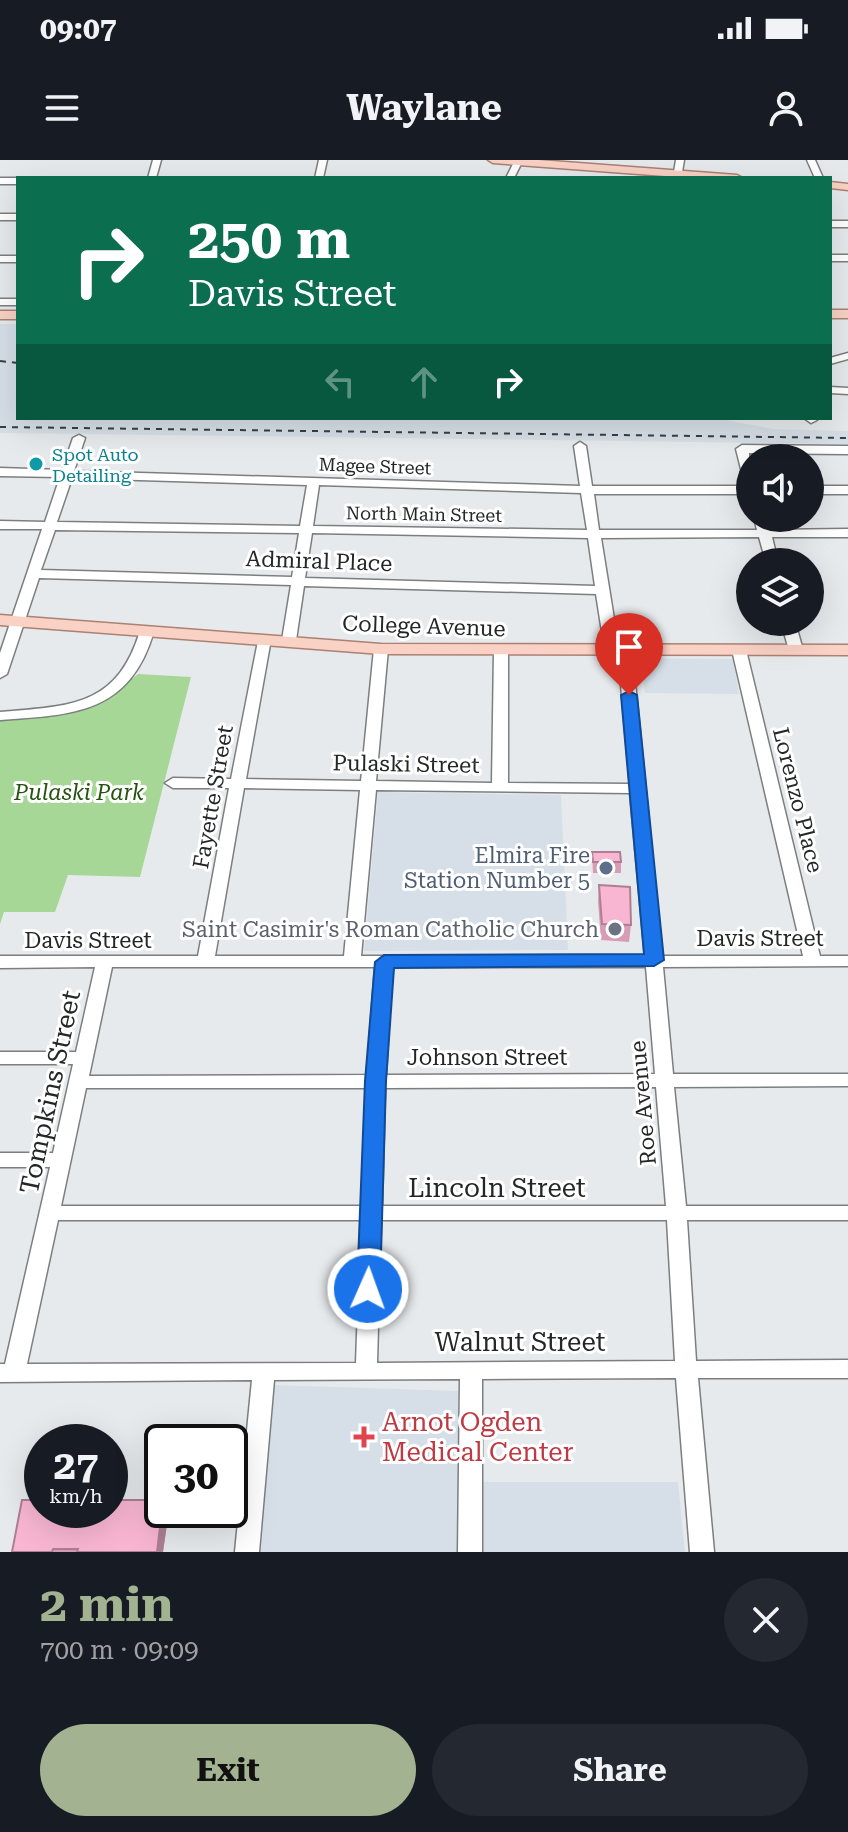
<!DOCTYPE html>
<meta charset="utf-8">
<style>
body{margin:0;font-family:"Roboto Serif",serif;background:#242831;color:#f1f3f6;height:100vh;display:flex;flex-direction:column;font-size:30px;white-space:nowrap}
*{box-sizing:border-box;margin:0}
p{font-size:26px;color:#9ea1a6}
.icon{flex:none;width:44px;height:44px;fill:none;stroke:currentColor;stroke-width:2;stroke-linecap:round;stroke-linejoin:round}
.map{position:relative;height:1392px;overflow:hidden}
.side{display:flex;flex-direction:column;background:#171b24;flex:1}
.side>*{flex:none}
.banner{position:absolute;left:16px;top:16px;width:816px;height:244px;border-radius:0px;box-shadow:0 8px 32px #0002;background:#0b6e4f;color:#fff;overflow:hidden}
.buttons{position:absolute;left:736px;top:284px;display:grid;gap:16px}
.buttons a{display:grid;place-items:center;width:88px;height:88px;border-radius:50%;background:#171b24;box-shadow:0 8px 32px #0002;font-size:40px}
.speed{position:absolute;left:24px;top:1264px;display:flex;gap:16px;font-size:40px;font-weight:700;text-align:center}
.speed>*{display:grid;place-content:center;width:104px;height:104px;border-radius:50%;background:#171b24;box-shadow:0 8px 32px #0002;line-height:1}
.speed small{font-size:20px;font-weight:400}
.speed .limit{border:4px solid #111;border-radius:12px;background:#fff;color:#111}
.pin{position:absolute;display:grid;place-items:center;width:68px;height:68px;color:#fff;margin:-82px -34px;border-radius:50% 50% 50% 0;rotate:-45deg;box-shadow:0 0 8px #0007}
.pin .icon{rotate:45deg}
.me{position:absolute;width:88px;margin:-44px;rotate:2deg;stroke-linejoin:round;filter:drop-shadow(0 0 6px #0008)}
.turn{display:flex;align-items:center;gap:28px;height:168px;padding:0 40px;font-size:36px}
.turn .icon{width:104px;height:104px;stroke-width:2.5}
.turn b{display:block;font-size:56px;line-height:68px}
.lanes{display:flex;align-items:center;height:76px;padding:0 40px;background:#0003;justify-content:center;gap:40px;direction:ltr}
.lanes .off{opacity:.35}
.round{display:grid;place-items:center;flex:none;width:84px;height:84px;border-radius:42px;background:#242831}
.summary{display:flex;align-items:center;justify-content:space-between;height:136px;padding:0 40px}
h1{font-size:48px;font-weight:700;line-height:60px;color:#a3b291}
.action{display:flex;gap:16px;margin-top:auto;padding:16px 40px}
.action a{flex:1;height:92px;border-radius:48px;background:#a3b291;color:#111;font-size:32px;font-weight:700;line-height:92px;text-align:center}
.action a+a{background:#242831;color:#f1f3f6}
.status{display:flex;justify-content:space-between;align-items:center;height:56px;padding:0 40px;background:#171b24;direction:ltr}
.status svg{height:22px;fill:currentColor}
header{display:flex;justify-content:space-between;align-items:center;height:104px;padding:0 40px;background:#171b24;font-size:36px;font-weight:700}
.map>svg:first-child{display:block}
.built{fill:#d6dfe7}
.green{fill:#a7d796}
.lines{fill:none;stroke-linecap:round;stroke-linejoin:round}
.minor-casing{stroke:#7c7f80;stroke-width:3}
.major-casing{stroke:#ac8174;stroke-width:3}
.minor{fill:#fff;fill-rule:evenodd}
.major{fill:#f9d1c5;fill-rule:evenodd}
.rail{stroke:#3c3d3e;stroke-width:2;stroke-dasharray:6 6;stroke-linecap:butt}
.wall{fill:#d69db5}
.shaded-wall{fill:#ae7f93}
.building{fill:#f9b6d2;stroke:#ae7f93;stroke-width:2}
.route{fill:#1a73e8;stroke:#114b97;stroke-width:2}
.culture-dot{fill:#0f9aa8;stroke:#fff;stroke-width:3}
.service-dot{fill:#5c6f8a;stroke:#fff;stroke-width:3}
.worship-dot{fill:#6b7280;stroke:#fff;stroke-width:3}
.health-dot{fill:#e0444e;stroke:#fff;stroke-width:3}
.labels{text-anchor:middle;dominant-baseline:central;stroke-width:6;stroke-linejoin:round;paint-order:stroke}
.far-culture-label{font-size:18px;fill:#0d838f;stroke:#fff;text-anchor:start}
.far-street-label{font-size:18px;fill:#252626;stroke:#fff}
.street-label{font-size:22px;fill:#252626;stroke:#fff}
.park-label{font-size:22px;font-style:italic;fill:#25520f;stroke:#fff}
.service-label{font-size:22px;fill:#4e5e75;stroke:#fff;text-anchor:end}
.worship-label{font-size:22px;fill:#5b616d;stroke:#fff;text-anchor:end}
.near-street-label{font-size:26px;fill:#252626;stroke:#fff}
.near-health-label{font-size:26px;fill:#be3a42;stroke:#fff;text-anchor:start}
</style>
<div class="status"><b>09:07</b><svg viewBox="0 0 49 12"><path d="M0 12V9h3v3zM5 12V6h3v6zM10 12V3h3v9zM15 12V0h3v12zM26 1h20v11H26zM47 4h2v5h-2z"/></svg></div>
<header><svg class="icon" aria-label="menu" viewBox="0 0 24 24"><path d="M4 6h16M4 12h16M4 18h16"/></svg>Waylane<svg class="icon" aria-label="person" viewBox="0 0 24 24"><circle cx="12" cy="8" r="4"/><path d="M4 21q1-7 8-7t8 7"/></svg></header>
<div class="map">
<svg width="848" height="1392" viewBox="0 0 848 1392">
<rect width="100%" height="100%" fill="#e7eaec"/>
<g class="built">
<path d="M 0,164 L 18,164 L 18,258 L 715,258 L 773,269 L 848,271 L 848,284 L 0,273 Z"/>
<path d="M 640,498 L 733,499 L 739,534 L 645,533 Z"/>
<path d="M 378,632 L 561,635 L 568,790 L 364,791 Z"/>
<path d="M 274,1225 L 458,1231 L 458,1322 L 678,1322 L 685,1392 L 261,1392 Z"/>
</g>
<path class="green" d="M 138,514 L 191,517 L 140,717 L 68,715 L 55,752 L 4,752 L 0,764 L 0,560 L 52,556 L 107,539 Z"/>
<g class="lines">
<defs>
<g id="minor">
<path d="M 153,0 L 161,0 L 156,18 L 148,18 Z"/>
<path d="M 319,0 L 327,0 L 323,18 L 315,18 Z"/>
<path d="M 515,0 L 522,2 L 514,18 L 506,18 Z"/>
<path d="M 676,0 L 684,0 L 681,18 L 673,18 Z"/>
<path d="M 807,0 L 815,0 L 823,18 L 815,18 Z"/>
<rect x="0" y="18" width="18" height="6"/>
<rect x="0" y="54" width="18" height="6"/>
<rect x="830" y="61" width="18" height="6"/>
<rect x="830" y="95" width="18" height="6"/>
<rect x="0" y="96" width="18" height="6"/>
<rect x="0" y="139" width="18" height="6"/>
<path d="M 848,193 L 848,199 L 830,204 L 830,198 Z"/>
<path d="M 830,227 L 848,228 L 848,234 L 830,233 Z"/>
<path d="M 804,258 L 816,258 L 817,260 L 811,263 Z"/>
<path d="M 79,275 L 85,278 L 74,311 L 580,326 L 574,286 L 580,282 L 586,286 L 592,326 L 750,326 L 750,334 L 594,334 L 599,370 L 757,370 L 754,358 L 766,358 L 769,370 L 848,369 L 848,377 L 772,377 L 778,402 L 766,402 L 759,377 L 601,378 L 619,490 L 625,487 L 632,491 L 662,796 L 803,796 L 732,490 L 739,486 L 746,490 L 820,796 L 848,796 L 848,806 L 663,807 L 673,914 L 848,914 L 848,926 L 674,927 L 686,1046 L 848,1046 L 848,1060 L 687,1060 L 696,1201 L 848,1200 L 848,1218 L 698,1218 L 714,1392 L 690,1392 L 676,1218 L 482,1219 L 482,1392 L 458,1392 L 460,1219 L 274,1220 L 259,1392 L 235,1392 L 252,1220 L 0,1222 L 0,1204 L 5,1204 L 50,1007 L 0,1007 L 0,993 L 53,993 L 73,904 L 0,904 L 0,892 L 76,892 L 95,807 L 0,808 L 0,796 L 198,796 L 229,628 L 173,628 L 165,623 L 173,618 L 231,619 L 259,476 L 269,476 L 271,479 L 246,619 L 361,621 L 374,489 L 381,485 L 388,489 L 376,621 L 492,623 L 494,491 L 501,487 L 508,491 L 508,623 L 630,624 L 618,492 L 612,495 L 605,491 L 596,434 L 304,426 L 296,480 L 289,484 L 282,480 L 291,425 L 39,418 L 7,514 L 0,518 L 0,493 L 42,369 L 0,369 L 0,361 L 45,362 L 60,317 L 0,316 L 0,308 L 62,310 L 73,278 ZM 72,318 L 307,325 L 300,366 L 57,362 ZM 319,325 L 581,333 L 587,370 L 313,366 ZM 55,370 L 299,373 L 292,417 L 41,410 ZM 312,373 L 588,378 L 595,426 L 305,418 ZM 244,628 L 360,630 L 344,796 L 215,796 ZM 376,630 L 630,633 L 645,796 L 361,796 ZM 112,807 L 375,807 L 367,915 L 89,916 ZM 392,807 L 646,807 L 655,914 L 386,915 ZM 656,927 L 666,1046 L 382,1046 L 385,928 ZM 86,928 L 367,928 L 362,1046 L 61,1046 ZM 58,1060 L 361,1060 L 356,1203 L 27,1204 ZM 381,1060 L 667,1060 L 675,1201 L 377,1203 Z"/>
<path d="M 742,285 L 848,286 L 848,294 L 749,293 L 750,325 L 744,321 L 736,289 Z"/>
<rect x="810" y="326" width="38" height="8"/>
<path d="M 781,462 L 795,462 L 803,490 L 801,493 L 791,493 L 789,490 Z"/>
<path d="M 147,467 L 154,471 C 130,553 75,555 0,560 L 0,552 C 70,546 117,547 140,471 Z"/>
</g>
<g id="major">
<path d="M 488,0 L 538,0 L 737,15 L 743,18 L 692,18 L 493,3 Z"/>
<path d="M 830,22 L 848,24 L 848,30 L 830,28 Z"/>
<rect x="830" y="150" width="18" height="8"/>
<rect x="0" y="151" width="18" height="8"/>
<path d="M 0,455 L 381,484 L 848,485 L 848,495 L 381,494 L 0,465 Z"/>
</g>
</defs>
<use href="#minor" class="minor-casing"/>
<use href="#major" class="major-casing"/>
<use href="#minor" class="minor"/>
<use href="#major" class="major"/>
<g class="rail">
<path d="M 0,201 L 18,203"/>
<path d="M 0,267 L 848,278"/>
</g>
</g>
<g class="wall">
<path d="M 592,692 L 621,702 L 621,713 L 593,713 Z"/>
<path d="M 599,725 L 631,765 L 629,782 L 601,780 L 598,742 Z"/>
<path d="M 167,1364 L 163,1392 L 12,1392 Z"/>
</g>
<path class="shaded-wall" d="M 162,1350 L 165,1350 L 167,1364 L 163,1392 L 157,1392 Z"/>
<g class="building">
<path d="M 592,692 L 620,692 L 621,702 L 593,702 Z"/>
<path d="M 599,725 L 630,727 L 631,765 L 602,764 Z"/>
<path d="M 22,1340 L 42,1340 L 42,1350 L 110,1350 L 110,1340 L 162,1340 L 162,1350 L 157,1392 L 77,1392 L 78,1389 L 53,1389 L 52,1392 L 12,1392 Z"/>
</g>
<path class="route" d="M 629,531 L 637,535 L 664,800 L 654,806 L 394,808 L 386,921 L 380,1129 L 376,1136 L 368,1138 L 360,1136 L 357,1129 L 365,921 L 375,802 L 384,795 L 644,794 L 621,535 Z"/>
<circle class="culture-dot" cx="36" cy="304" r="8"/>
<circle class="service-dot" cx="606" cy="708" r="8"/>
<circle class="worship-dot" cx="615" cy="769" r="8"/>
<path class="health-dot" d="M360 1265h8v8h8v8h-8v8h-8v-8h-8v-8h8z"/>
<g class="labels">
<g class="far-culture-label">
<text x="52" y="294">Spot Auto<tspan x="52" dy="21">Detailing</tspan></text>
</g>
<g class="far-street-label">
<text transform="translate(375 306) rotate(2)">Magee Street</text>
<text transform="translate(424 354) rotate(1)">North Main Street</text>
</g>
<g class="street-label">
<text transform="translate(319 401) rotate(2)">Admiral Place</text>
<text transform="translate(424 466) rotate(2)">College Avenue</text>
<text transform="translate(406 604) rotate(1)">Pulaski Street</text>
<text transform="translate(213 637) rotate(-80)">Fayette Street</text>
<text transform="translate(798 640) rotate(76)">Lorenzo Place</text>
<text x="760" y="778">Davis Street</text>
<text x="88" y="780">Davis Street</text>
<text x="487" y="897">Johnson Street</text>
<text transform="translate(643 943) rotate(-95)">Roe Avenue</text>
</g>
<g class="park-label">
<text x="79" y="632">Pulaski Park</text>
</g>
<g class="service-label">
<text x="590" y="695">Elmira Fire<tspan x="590" dy="25">Station Number 5</tspan></text>
</g>
<g class="worship-label">
<text x="599" y="769">Saint Casimir's Roman Catholic Church</text>
</g>
<g class="near-street-label">
<text transform="translate(50 932) rotate(-78)">Tompkins Street</text>
<text x="497" y="1028">Lincoln Street</text>
<text x="520" y="1182">Walnut Street</text>
</g>
<g class="near-health-label">
<text x="382" y="1262">Arnot Ogden<tspan x="382" dy="30">Medical Center</tspan></text>
</g>
</g>
</svg>
<div class="buttons">
<a><svg class="icon" aria-label="sound" viewBox="0 0 24 24"><path d="M4 9h4l5-4v14l-5-4H4zM17 9q2 3 0 6"/></svg></a>
<a><svg class="icon" aria-label="layers" viewBox="0 0 24 24"><path d="M12 4l9 5-9 5-9-5zM3 14l9 5 9-5"/></svg></a>
</div>
<div class="speed"><div>27<small>km/h</small></div><div class="limit">30</div></div>
<div class="pin" style="left:629px;top:535px;background:#d93025"><svg class="icon" aria-label="arrive" viewBox="0 0 24 24"><path d="M6 21V4h12l-3 4 3 4H6"/></svg></div>
<svg class="me" style="left:368px;top:1129px" viewBox="-20 -20 40 40"><circle r="17" fill="#1a73e8" stroke="#fff" stroke-width="3"/><path d="M0-11L8 9 0 5-8 9z" fill="#fff"/></svg>
<div class="banner">
<div class="turn"><svg class="icon" aria-label="right" viewBox="0 0 24 24"><path d="M7 20v-9h11M14 6l5 5-5 5"/></svg><div><b>250 m</b>Davis Street</div></div>
<div class="lanes"><svg class="icon off" aria-label="left" viewBox="0 0 24 24"><path d="M17 20v-9H6M10 6l-5 5 5 5"/></svg><svg class="icon off" aria-label="ahead" viewBox="0 0 24 24"><path d="M12 20V5M6 11l6-6 6 6"/></svg><svg class="icon" aria-label="right" viewBox="0 0 24 24"><path d="M7 20v-9h11M14 6l5 5-5 5"/></svg></div>
</div>
</div>
<section class="side">
<div class="summary"><div><h1>2 min</h1><p>700 m · 09:09</p></div><a class="round"><svg class="icon" aria-label="close" viewBox="0 0 24 24"><path d="M6 6l12 12M18 6L6 18"/></svg></a></div>
<div class="action"><a>Exit</a><a>Share</a></div>
</section>
